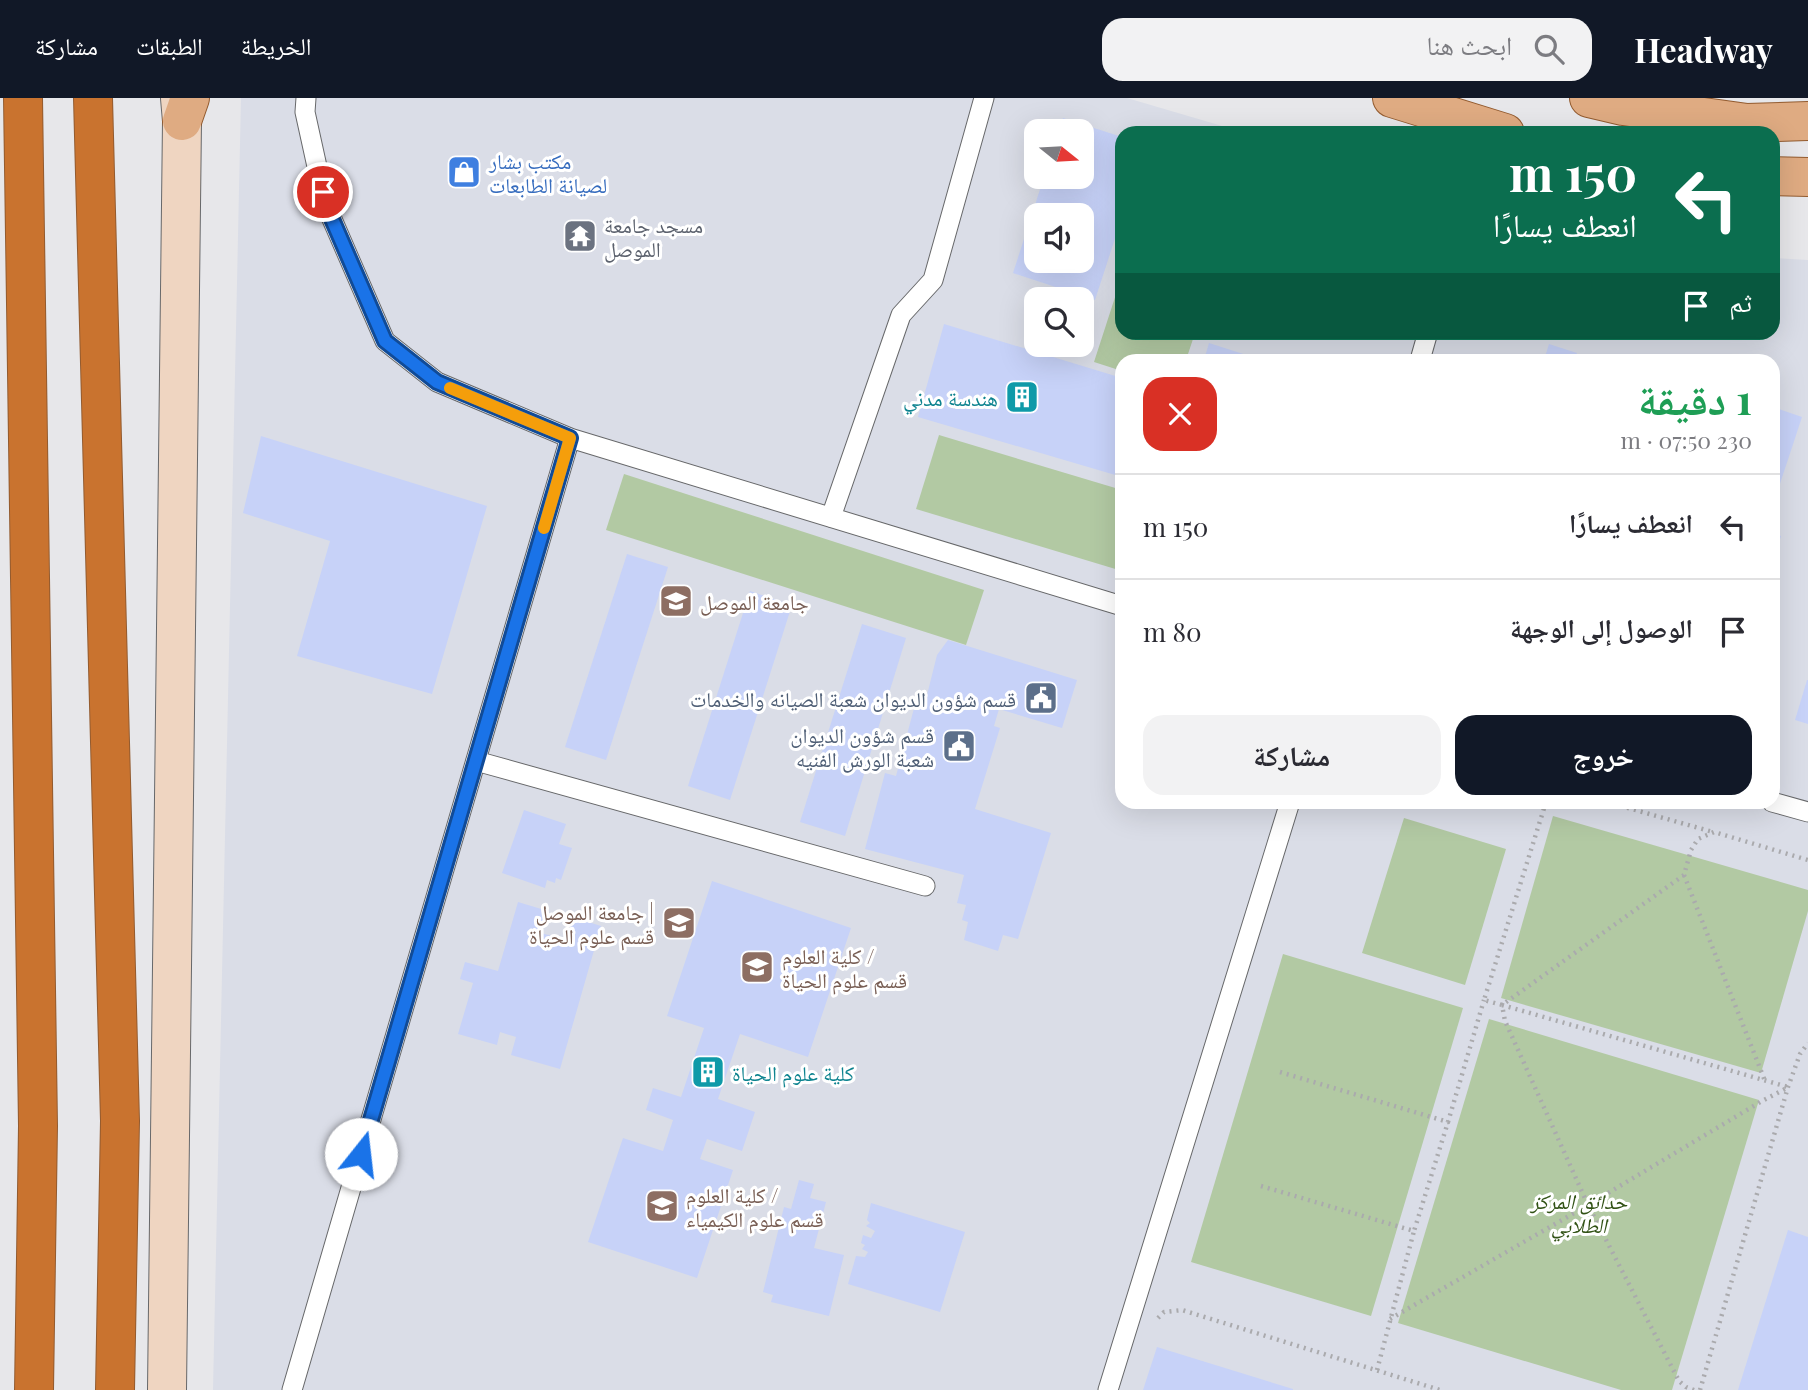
<!DOCTYPE html>
<html lang="ar">
<meta charset="utf-8">
<style>
body{margin:0;font-family:"Playfair Display","Noto Naskh Arabic",serif;background:#f2f2f3;color:#2b2b33;direction:rtl;height:100vh;display:flex;flex-direction:column;font-size:26px;white-space:nowrap}
*{box-sizing:border-box;margin:0}
p{font-size:23px;color:#7c7c81}
.icon{flex:none;width:38px;height:38px;fill:none;stroke:currentColor;stroke-width:2;stroke-linecap:round;stroke-linejoin:round}
.map{position:relative;flex:1;overflow:hidden;direction:ltr}
.details{position:absolute;left:1115px;top:256px;width:665px;height:455px;display:flex;flex-direction:column;background:#fff;border-radius:21px;box-shadow:0 7px 28px #0002;direction:rtl}
.details>*{flex:none}
.top-card{position:absolute;left:1115px;top:28px;width:665px;height:214px;border-radius:21px;box-shadow:0 7px 28px #0002;direction:rtl;background:#0b6e4f;color:#fff;overflow:hidden}
.needle{width:46px;rotate:108deg}
.tools{position:absolute;left:1024px;top:21px;display:grid;gap:14px}
.tools a{display:grid;place-items:center;width:70px;height:70px;border-radius:14px;background:#fff;box-shadow:0 7px 28px #0002;font-size:35px}
.pin{position:absolute;display:grid;place-items:center;width:60px;height:60px;color:#fff;margin:-30px;border:4px solid #fff;border-radius:50%;box-shadow:0 2px 7px #0007}
.me{position:absolute;width:77px;margin:-38px;rotate:16deg;stroke-linejoin:round;filter:drop-shadow(0 0 5px #0008)}
.turn{display:flex;align-items:center;gap:24px;height:147px;padding:0 28px;font-size:32px}
.turn .icon{width:91px;height:91px;stroke-width:2.5}
.turn b{display:block;font-size:49px;line-height:60px}
.then{display:flex;align-items:center;height:66px;padding:0 28px;background:#0003;gap:14px;font-size:26px}
.round{display:grid;place-items:center;flex:none;width:74px;height:74px;border-radius:21px;background:#f2f2f3}
.summary{display:flex;align-items:center;justify-content:space-between;height:119px;padding:0 28px}
h1{font-size:42px;font-weight:700;line-height:52px;color:#1e9e55}
.button{display:flex;gap:14px;margin-top:auto;padding:14px 28px}
.button a{flex:1;height:80px;border-radius:21px;background:#111827;color:#fff;font-size:28px;font-weight:700;line-height:80px;text-align:center}
.button a+a{background:#f2f2f3;color:#2b2b33}
ul{padding:0;list-style:none}
li{display:flex;align-items:center;gap:21px;height:105px;padding:0 28px;border-top:2px solid #e1e1e2}
li div{flex:1}
li b{display:block;font-size:26px}
li em{font-style:normal}
header{display:flex;align-items:center;gap:42px;box-sizing:border-box;height:98px;padding:0 35px;background:#111827;color:#fff}
header strong{font-size:33px}
nav{display:flex;gap:38px;margin-inline-start:auto;font-size:24px}
.search{width:490px;height:63px;background:#f2f2f3;display:flex;align-items:center;gap:18px;box-sizing:border-box;padding:0 24px;border-radius:21px;color:#7c7c81;font-size:26px}
.map>svg:first-child{display:block}
.built{fill:#dadde7;fill-rule:evenodd}
.green{fill:#b2c9a3}
.building{fill:#c7d2f8;fill-rule:evenodd}
.lines{fill:none;stroke-linecap:round;stroke-linejoin:round}
.lane-casing{stroke:#67686a;stroke-width:21}
.secondary-casing{stroke:#67686a;stroke-width:40}
.primary-casing{stroke:#935b2f;stroke-width:40}
.highway-casing{stroke:#935b2f;stroke-width:40}
.path{stroke:#aaaaad;stroke-width:4.5;stroke-dasharray:2 5;stroke-linecap:butt}
.lane{stroke:#fff;stroke-width:19}
.secondary{stroke:#efd5c1;stroke-width:38}
.primary{stroke:#dfab82;stroke-width:38}
.highway{stroke:#c9732f;stroke-width:38}
.route-casing{stroke:#114b97;stroke-width:18}
.route{stroke:#1a73e8;stroke-width:12}
.slow{stroke:#f59e0b;stroke-width:12}
.labels{text-anchor:middle;dominant-baseline:central;stroke-width:6;stroke-linejoin:round;paint-order:stroke}
.shop-label{font-size:21px;fill:#366cbe;stroke:#fff;text-anchor:start}
.worship-label{font-size:21px;fill:#5b616d;stroke:#fff;text-anchor:start}
.culture-label{font-size:21px;fill:#0d838f;stroke:#fff;text-anchor:end}
.education-label{font-size:21px;fill:#785e54;stroke:#fff;text-anchor:start}
.service-label{font-size:21px;fill:#4e5e75;stroke:#fff;text-anchor:end}
.park-label{font-size:21px;font-style:italic;fill:#315215;stroke:#fff}
</style>
<header>
<strong>Headway</strong>
<div class="search"><svg class="icon" aria-label="search" viewBox="0 0 24 24"><circle cx="10" cy="10" r="6"/><path d="M15 15l6 6"/></svg>ابحث هنا</div>
<nav><a>الخريطة</a><a>الطبقات</a><a>مشاركة</a></nav>
</header>
<div class="map">
<svg width="1808" height="1292" viewBox="0 0 1808 1292">
<rect width="100%" height="100%" fill="#e7e7ea"/>
<path class="built" d="M 241,0 L 1127,0 L 1246,35 L 1122,35 L 1122,234 L 1773,234 L 1773,160 L 1808,162 L 1808,1292 L 213,1292 ZM 1036,33 L 1082,33 L 1082,79 L 1036,79 ZM 1036,117 L 1082,117 L 1082,163 L 1036,163 ZM 1036,201 L 1082,201 L 1082,247 L 1036,247 ZM 1122,262 L 1773,262 L 1773,704 L 1122,704 Z"/>
<g class="green">
<path d="M 1118,190 L 1122,191 L 1122,234 L 1195,235 L 1186,262 L 1122,262 L 1122,273 L 1094,264 Z"/>
<path d="M 939,337 L 1122,392 L 1122,473 L 916,411 Z"/>
<path d="M 624,376 L 984,492 L 966,547 L 606,432 Z"/>
<path d="M 1553,718 L 1808,792 L 1808,813 L 1761,975 L 1501,900 Z"/>
<path d="M 1404,720 L 1506,751 L 1465,887 L 1362,855 Z"/>
<path d="M 1283,856 L 1463,910 L 1371,1218 L 1191,1164 Z"/>
<path d="M 1489,921 L 1759,1002 L 1672,1292 L 1621,1292 L 1398,1225 Z"/>
</g>
<g class="building">
<path d="M 1063,20 L 1122,39 L 1122,119 L 1095,202 L 1013,175 L 1044,79 L 1082,79 L 1082,33 L 1059,33 ZM 1036,117 L 1082,117 L 1082,163 L 1036,163 Z"/>
<path d="M 944,226 L 1122,280 L 1122,379 L 918,319 Z"/>
<path d="M 1209,245 L 1262,262 L 1204,262 Z"/>
<path d="M 1549,246 L 1577,255 L 1575,262 L 1544,262 Z"/>
<path d="M 1773,309 L 1802,319 L 1773,407 Z"/>
<path d="M 261,338 L 487,408 L 432,596 L 297,558 L 330,443 L 243,415 Z"/>
<path d="M 1773,436 L 1781,438 L 1773,461 Z"/>
<path d="M 627,456 L 668,469 L 606,662 L 565,649 Z"/>
<path d="M 750,493 L 792,507 L 730,702 L 688,688 Z"/>
<path d="M 862,526 L 906,540 L 845,738 L 800,724 Z"/>
<path d="M 948,542 L 1077,582 L 1062,630 L 999,611 L 994,628 L 1000,630 L 975,711 L 1051,735 L 1018,841 L 1003,837 L 998,853 L 964,842 L 968,824 L 962,822 L 966,807 L 957,805 L 964,777 L 865,751 L 885,675 L 896,678 L 917,599 L 926,601 L 937,557 Z"/>
<path d="M 1807,582 L 1808,582 L 1808,626 L 1795,622 Z"/>
<path d="M 524,712 L 566,726 L 559,746 L 572,750 L 561,782 L 556,780 L 555,785 L 547,782 L 545,790 L 502,775 Z"/>
<path d="M 712,783 L 851,830 L 808,959 L 740,936 L 718,1001 L 755,1014 L 742,1053 L 707,1041 L 700,1061 L 733,1072 L 697,1180 L 588,1144 L 623,1040 L 663,1053 L 673,1022 L 646,1012 L 653,990 L 681,999 L 704,930 L 667,918 Z"/>
<path d="M 518,804 L 548,813 L 541,835 L 567,842 L 573,819 L 601,828 L 560,971 L 511,957 L 516,939 L 500,934 L 497,947 L 458,936 L 473,885 L 460,881 L 465,864 L 498,873 Z"/>
<path d="M 799,1082 L 814,1086 L 810,1100 L 826,1104 L 814,1150 L 844,1157 L 829,1218 L 771,1204 L 773,1197 L 763,1194 L 784,1109 L 791,1111 Z"/>
<path d="M 871,1105 L 965,1134 L 940,1214 L 848,1186 L 856,1158 L 865,1159 L 868,1154 L 862,1151 L 865,1147 L 861,1145 L 863,1137 L 871,1140 L 875,1133 L 866,1128 L 870,1125 L 867,1122 Z"/>
<path d="M 1788,1132 L 1808,1139 L 1808,1292 L 1738,1292 Z"/>
<path d="M 1157,1249 L 1293,1291 L 1293,1292 L 1143,1292 Z"/>
</g>
<g class="lines">
<defs>
<g id="lane">
<path d="M 306,0 L 305,14 L 325,105 L 385,243 L 437,284 L 570,340 L 1122,508"/>
<path d="M 1420,262 L 1428,234"/>
<path d="M 831,419 L 901,217 L 933,182 L 984,0"/>
<path d="M 476,663 L 925,788"/>
<path d="M 1772,704 L 1808,714"/>
<path d="M 292,1292 L 570,340"/>
<path d="M 1108,1292 L 1290,704"/>
</g>
<path id="secondary" d="M 167,1292 L 182,23 L 180,0"/>
<g id="primary">
<path d="M 1392,0 L 1505,35"/>
<path d="M 1589,0 L 1623,8 L 1747,25 L 1808,23"/>
<path d="M 182,23 L 190,0"/>
<path d="M 1773,78 L 1808,79"/>
</g>
<g id="highway">
<path d="M 23,0 L 38,1028 L 34,1292"/>
<path d="M 93,0 L 120,1023 L 115,1292"/>
</g>
</defs>
<use href="#lane" class="lane-casing"/>
<use href="#secondary" class="secondary-casing"/>
<use href="#primary" class="primary-casing"/>
<use href="#highway" class="highway-casing"/>
<g class="path">
<path d="M 1546,704 L 1484,902 L 1502,907 L 1684,777 L 1691,752 L 1698,741 L 1714,734 L 1808,762"/>
<path d="M 1607,704 L 1713,734"/>
<path d="M 1684,777 L 1765,983"/>
<path d="M 1280,974 L 1448,1024 L 1484,902"/>
<path d="M 1261,1088 L 1414,1133 L 1448,1024"/>
<path d="M 1158,1220 L 1164,1214 L 1182,1212 L 1440,1292"/>
<path d="M 1390,1221 L 1588,1107 L 1762,1003 L 1787,990"/>
<path d="M 1377,1272 L 1414,1133"/>
<path d="M 1694,1292 L 1686,1289 L 1679,1283 L 1588,1107 L 1505,923 L 1502,907 L 1788,989"/>
<path d="M 1700,1292 L 1788,989 L 1800,956 L 1808,945"/>
</g>
<use href="#lane" class="lane"/>
<use href="#secondary" class="secondary"/>
<use href="#primary" class="primary"/>
<use href="#highway" class="highway"/>
</g>
<g class="lines">
<defs>
<path id="route" d="M 323,94 L 325,105 L 385,243 L 437,284 L 570,340 L 361,1056"/>
</defs>
<use href="#route" class="route-casing"/>
<use href="#route" class="route"/>
<path class="slow" d="M 450,290 L 570,340 L 544,430"/>
</g>
<defs>
<symbol id="shop-square" viewBox="-11 -11 22 22"><rect x="-9" y="-9" width="18" height="18" rx="4" fill="#3f7fe0" stroke="#fff"/><path d="M-5-2.5h2.3a2.7 3.5 0 0 1 5.4 0H5L5.5 6h-11ZM-1.5-2.5h3a1.5 2.3 0 0 0-3 0Z" fill="#fff"/></symbol>
<symbol id="temple-square" viewBox="-11 -11 22 22"><rect x="-9" y="-9" width="18" height="18" rx="4" fill="#6b7280" stroke="#fff"/><path d="M0-6L5-2H3V0L6.5 2.5H4V6H1.5V3h-3V6H-4V2.5H-6.5L-3 0V-2H-5Z" fill="#fff"/></symbol>
<symbol id="building-square" viewBox="-11 -11 22 22"><rect x="-9" y="-9" width="18" height="18" rx="4" fill="#0f9aa8" stroke="#fff"/><path d="M-4-6H4V6H1V3H-1V6H-4ZM-2.5-4.3h1.7v1.8h-1.7ZM.8-4.3h1.7v1.8H.8ZM-2.5-1h1.7V.8h-1.7ZM.8-1h1.7V.8H.8Z" fill="#fff"/></symbol>
<symbol id="university-square" viewBox="-11 -11 22 22"><rect x="-9" y="-9" width="18" height="18" rx="4" fill="#8d6e63" stroke="#fff"/><path d="M0-5L7-2L0 1L-7-2ZM-4 1L0 2.5L4 1V4Q0 6-4 4Z" fill="#fff"/></symbol>
<symbol id="civic-square" viewBox="-11 -11 22 22"><rect x="-9" y="-9" width="18" height="18" rx="4" fill="#5c6f8a" stroke="#fff"/><path d="M-.6-6.5H3V-4.5H.6V-3L4-1V1h2V6H-6V1h2V-1L-.6-3ZM-1.2 2.5V6h2.4V2.5Z" fill="#fff"/></symbol>
</defs>
<g fill-rule="evenodd">
<use href="#shop-square" x="445" y="55" width="38" height="38"/>
<use href="#temple-square" x="561" y="119" width="38" height="38"/>
<use href="#building-square" x="1003" y="280" width="38" height="38"/>
<use href="#university-square" x="657" y="484" width="38" height="38"/>
<use href="#civic-square" x="1022" y="581" width="38" height="38"/>
<use href="#civic-square" x="940" y="629" width="38" height="38"/>
<use href="#university-square" x="660" y="806" width="38" height="38"/>
<use href="#university-square" x="738" y="850" width="38" height="38"/>
<use href="#building-square" x="689" y="955" width="38" height="38"/>
<use href="#university-square" x="643" y="1089" width="38" height="38"/>
</g>
<g class="labels">
<g class="shop-label">
<text x="489" y="62">مكتب بشار<tspan x="489" dy="24">لصيانة الطابعات</tspan></text>
</g>
<g class="worship-label">
<text x="604" y="126">مسجد جامعة<tspan x="604" dy="24">الموصل</tspan></text>
</g>
<g class="culture-label">
<text x="998" y="299">هندسة مدني</text>
<text x="732" y="974" text-anchor="start">كلية علوم الحياة</text>
</g>
<g class="education-label">
<text x="700" y="503">جامعة الموصل</text>
<text x="654" y="813" text-anchor="end">جامعة الموصل |<tspan x="654" dy="24">قسم علوم الحياة</tspan></text>
<text x="782" y="857">كلية العلوم /<tspan x="782" dy="24">قسم علوم الحياة</tspan></text>
<text x="686" y="1096">كلية العلوم /<tspan x="686" dy="24">قسم علوم الكيمياء</tspan></text>
</g>
<g class="service-label">
<text x="1016" y="600">قسم شؤون الديوان شعبة الصيانه والخدمات</text>
<text x="934" y="636">قسم شؤون الديوان<tspan x="934" dy="24">شعبة الورش الفنيه</tspan></text>
</g>
<g class="park-label">
<text x="1579" y="1102">حدائق المركز<tspan x="1579" dy="24">الطلابي</tspan></text>
</g>
</g>
</svg>
<div class="tools">
<a><svg class="needle" viewBox="-14 -14 28 28"><path d="M0-13l5 13h-10z" fill="#e53935"/><path d="M0 13l5-13h-10z" fill="#7c7c81"/></svg></a>
<a><svg class="icon" aria-label="sound" viewBox="0 0 24 24"><path d="M4 9h4l5-4v14l-5-4H4zM17 9q2 3 0 6"/></svg></a>
<a><svg class="icon" aria-label="search" viewBox="0 0 24 24"><circle cx="10" cy="10" r="6"/><path d="M15 15l6 6"/></svg></a>
</div>
<div class="pin" style="left:323px;top:94px;background:#d93025"><svg class="icon" aria-label="arrive" viewBox="0 0 24 24"><path d="M6 21V4h12l-3 4 3 4H6"/></svg></div>
<svg class="me" style="left:361px;top:1056px" viewBox="-20 -20 40 40"><circle r="19" fill="#fff"/><path d="M0-13L10 11 0 6-10 11z" fill="#1a73e8"/></svg>
<div class="top-card">
<div class="turn"><svg class="icon" aria-label="left" viewBox="0 0 24 24"><path d="M17 20v-9H6M10 6l-5 5 5 5"/></svg><div><b>150 m</b>انعطف يسارًا</div></div>
<div class="then">ثم<svg class="icon" aria-label="arrive" viewBox="0 0 24 24"><path d="M6 21V4h12l-3 4 3 4H6"/></svg></div>
</div>
<section class="details">
<div class="summary"><div><h1>1 دقيقة</h1><p>230 m · 07:50</p></div><a class="round" style="background:#d93025;color:#fff"><svg class="icon" aria-label="close" viewBox="0 0 24 24"><path d="M6 6l12 12M18 6L6 18"/></svg></a></div>
<ul>
<li><svg class="icon" aria-label="left" viewBox="0 0 24 24"><path d="M17 20v-9H6M10 6l-5 5 5 5"/></svg><div><b>انعطف يسارًا</b></div><em>150 m</em></li>
<li><svg class="icon" aria-label="arrive" viewBox="0 0 24 24"><path d="M6 21V4h12l-3 4 3 4H6"/></svg><div><b>الوصول إلى الوجهة</b></div><em>80 m</em></li>
</ul>
<div class="button"><a>خروج</a><a>مشاركة</a></div>
</section>
</div>
